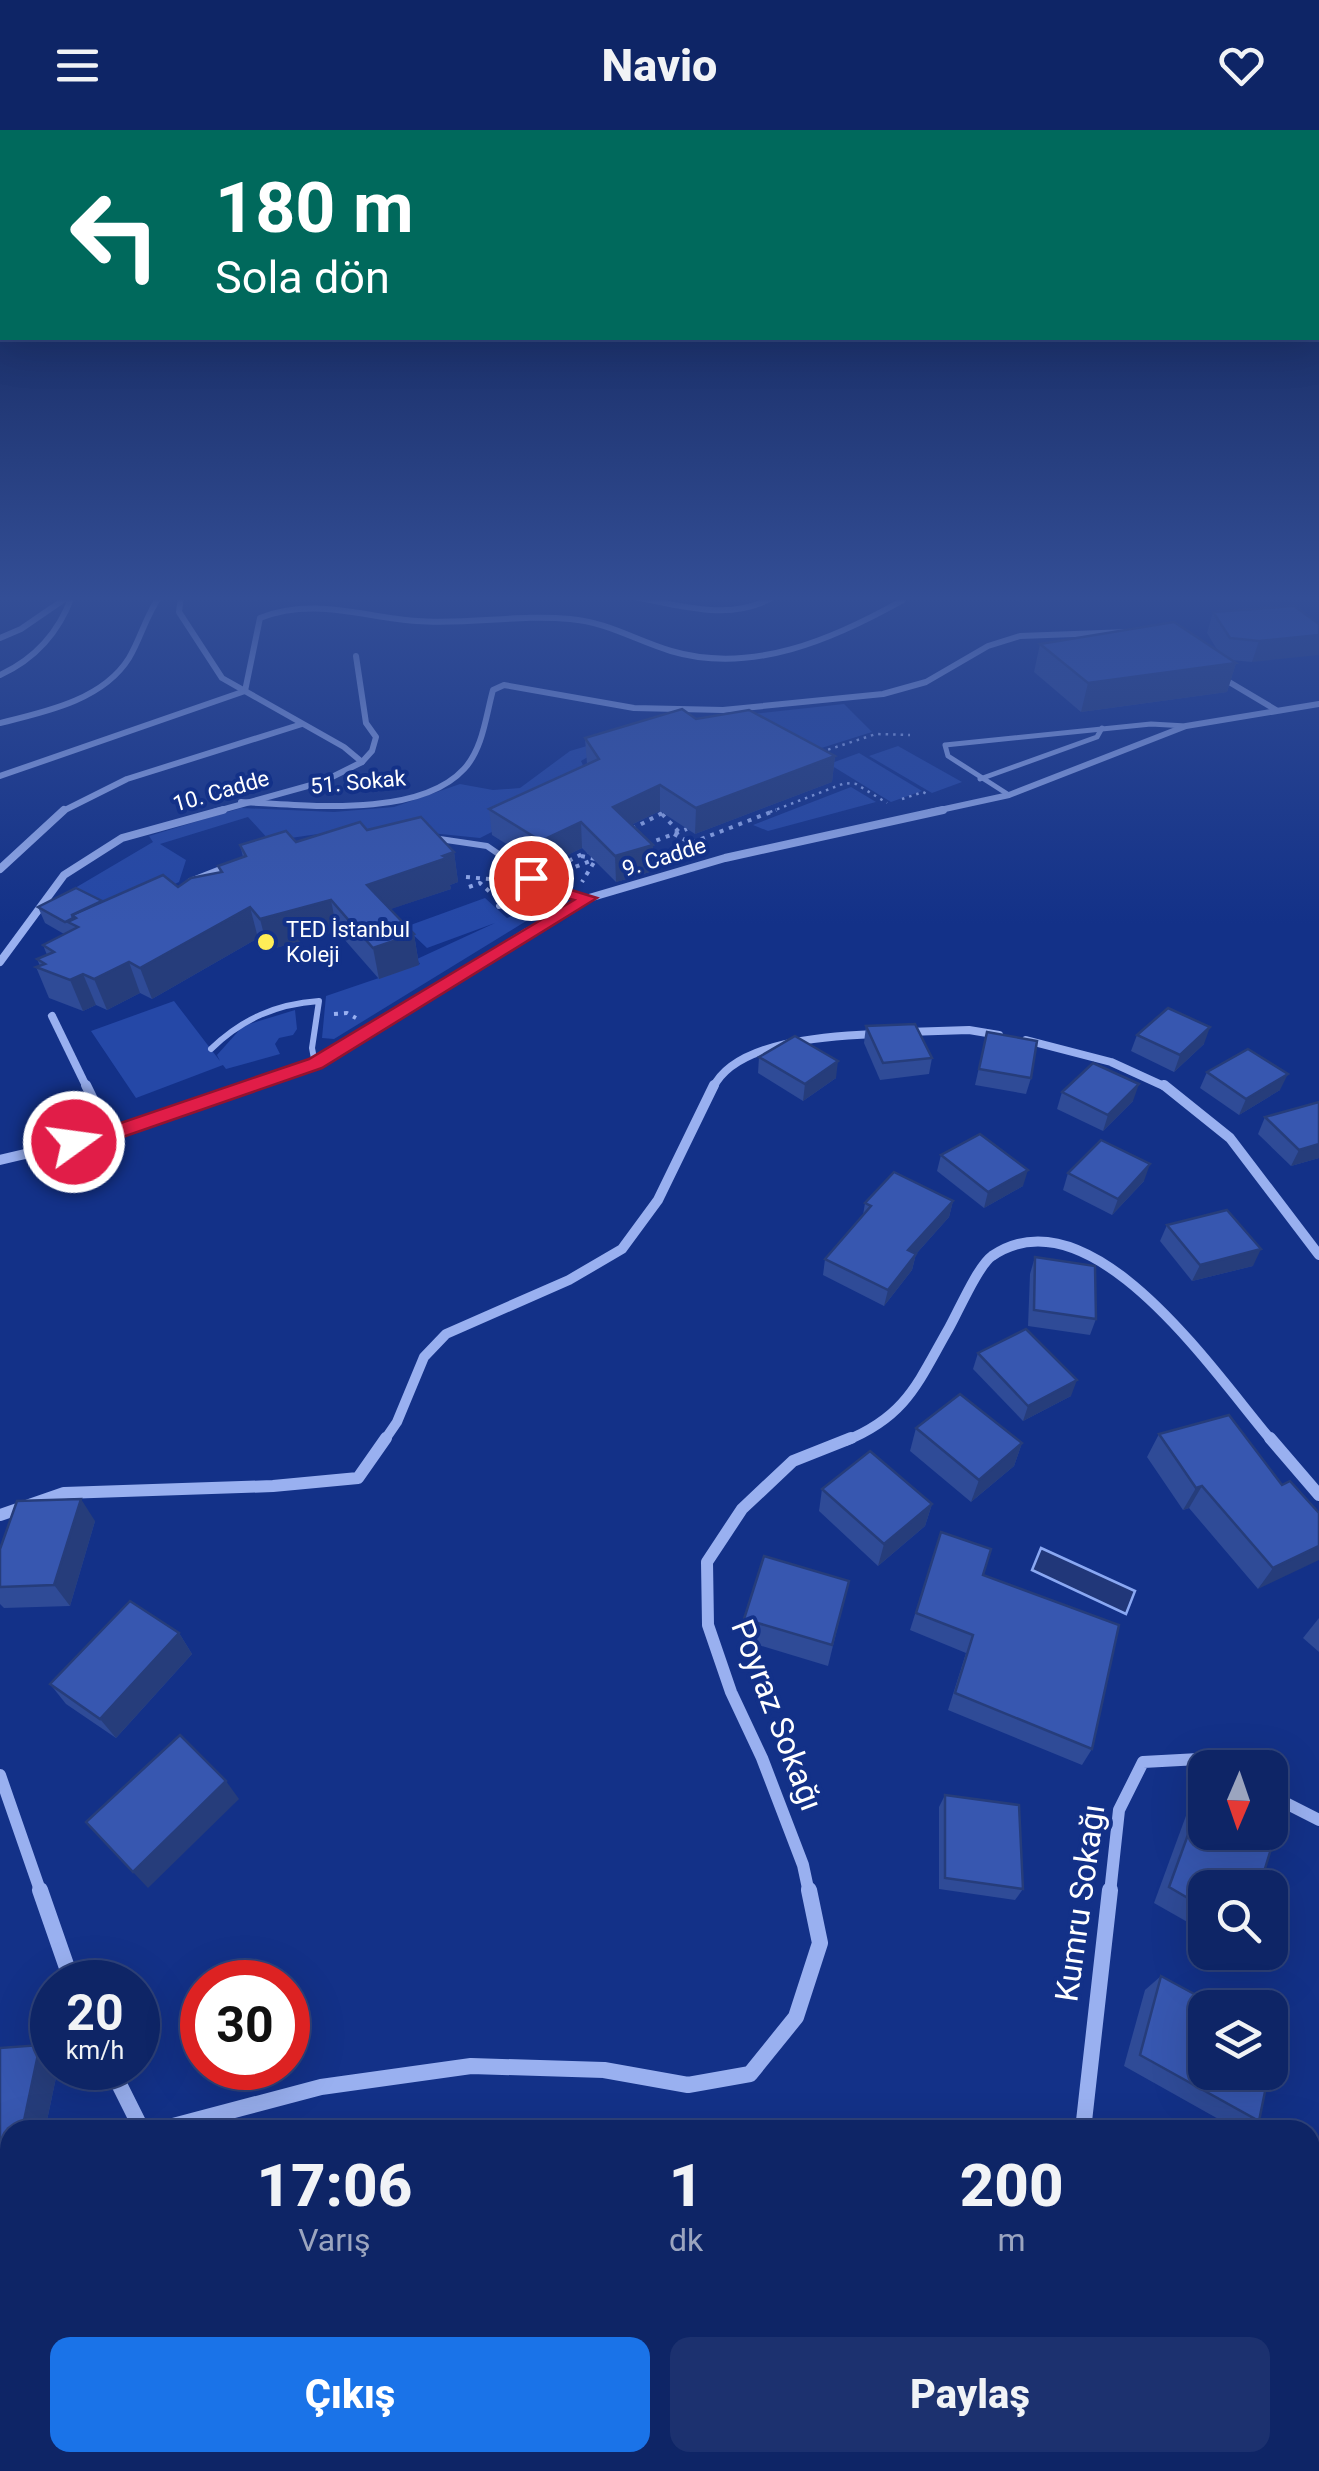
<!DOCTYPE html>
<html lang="tr">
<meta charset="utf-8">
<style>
body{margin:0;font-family:Roboto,sans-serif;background:#1c316f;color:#f1f3f6;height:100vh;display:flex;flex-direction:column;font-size:38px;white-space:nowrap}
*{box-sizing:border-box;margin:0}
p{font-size:32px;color:#9ba5bf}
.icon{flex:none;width:55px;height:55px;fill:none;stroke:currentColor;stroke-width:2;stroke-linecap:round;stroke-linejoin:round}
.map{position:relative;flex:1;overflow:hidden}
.sheet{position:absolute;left:0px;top:1990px;width:1320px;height:352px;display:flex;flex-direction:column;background:#0e2566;border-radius:30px 30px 0 0;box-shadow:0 10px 40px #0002,0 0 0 2px #2e427a}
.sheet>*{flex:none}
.hud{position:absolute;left:0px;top:0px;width:1320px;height:210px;box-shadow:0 10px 40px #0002,0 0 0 2px #2e427a;background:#00695c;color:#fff;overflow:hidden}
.needle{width:65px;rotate:182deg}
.buttons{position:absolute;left:1188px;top:1620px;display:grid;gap:20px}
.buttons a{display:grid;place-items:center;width:100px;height:100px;border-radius:20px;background:#0e2566;box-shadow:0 10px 40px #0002,0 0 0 2px #2e427a;font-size:50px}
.speed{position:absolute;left:30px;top:1830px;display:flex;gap:20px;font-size:50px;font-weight:700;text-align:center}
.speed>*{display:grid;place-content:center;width:130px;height:130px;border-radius:50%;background:#0e2566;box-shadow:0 10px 40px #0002,0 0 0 2px #2e427a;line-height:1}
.speed small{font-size:25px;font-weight:400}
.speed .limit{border:15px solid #d22;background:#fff;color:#111}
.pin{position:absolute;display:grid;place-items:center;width:85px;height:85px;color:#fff;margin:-42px;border:5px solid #fff;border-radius:50%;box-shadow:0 2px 10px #0007}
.me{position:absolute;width:110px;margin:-55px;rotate:76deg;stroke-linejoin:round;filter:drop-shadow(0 0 8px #0008)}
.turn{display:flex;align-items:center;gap:35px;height:210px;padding:0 50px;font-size:45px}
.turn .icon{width:130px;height:130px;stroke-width:2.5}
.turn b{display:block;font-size:70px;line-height:85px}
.eta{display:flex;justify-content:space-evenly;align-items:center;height:170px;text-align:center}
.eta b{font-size:60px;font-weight:800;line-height:70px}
.action{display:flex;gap:20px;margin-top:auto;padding:20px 50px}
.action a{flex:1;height:115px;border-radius:20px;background:#1a73e8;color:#fff;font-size:40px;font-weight:800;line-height:115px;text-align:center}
.action a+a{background:#1c316f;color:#f1f3f6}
header{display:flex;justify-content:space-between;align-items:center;height:130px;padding:0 50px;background:#0e2566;font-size:45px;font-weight:800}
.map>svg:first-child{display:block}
.green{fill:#2548a7}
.water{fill:#213779;stroke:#8aa8f3;stroke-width:2.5}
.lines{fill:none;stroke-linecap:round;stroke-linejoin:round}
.path-far1{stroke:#99b0f0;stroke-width:2.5;stroke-dasharray:2.5 5;stroke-linecap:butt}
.path{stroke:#99b0f0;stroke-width:4;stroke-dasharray:4 6;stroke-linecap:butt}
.service-far1{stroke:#99b0f0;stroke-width:5}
.service{stroke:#99b0f0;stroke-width:6}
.minor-far4{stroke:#99b0f0;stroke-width:6}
.minor-far3{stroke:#99b0f0;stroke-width:8}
.minor-far2{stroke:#99b0f0;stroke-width:10}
.minor-far1{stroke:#99b0f0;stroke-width:12}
.minor{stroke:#99b0f0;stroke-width:16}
.wall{fill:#2f4b97}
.shaded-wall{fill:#263d7b}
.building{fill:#3757b0;stroke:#263d7b;stroke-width:2.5}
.route{fill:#e11d48;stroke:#92132f;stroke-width:2.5}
.poi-dot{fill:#ffed57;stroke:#133188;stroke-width:4}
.labels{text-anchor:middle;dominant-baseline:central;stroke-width:8;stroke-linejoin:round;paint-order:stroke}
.far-street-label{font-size:22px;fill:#fff;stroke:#133188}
.far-poi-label{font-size:22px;fill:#fff;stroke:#133188;text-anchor:start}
.near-street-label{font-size:32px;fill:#fff;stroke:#133188}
</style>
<header><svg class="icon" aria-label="menu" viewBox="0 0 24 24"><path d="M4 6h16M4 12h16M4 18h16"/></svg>Navio<svg class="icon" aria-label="heart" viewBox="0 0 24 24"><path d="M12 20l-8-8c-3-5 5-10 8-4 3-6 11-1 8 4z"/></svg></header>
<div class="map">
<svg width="1319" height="2341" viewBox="0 0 1319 2341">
<rect width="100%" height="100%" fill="#133188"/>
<g class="green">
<path d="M 844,574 L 872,602 L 755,639 L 591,625 L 581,631 L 591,652 L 480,708 L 401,700 L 318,704 L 270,711 L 248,687 L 160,714 L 186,730 L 179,752 L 116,782 L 75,770 L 75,758 L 153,712 L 149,706 L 241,678 L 334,682 L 394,677 L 460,654 L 493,660 L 520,658 L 570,621 L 661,594 Z"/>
<path d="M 898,616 L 962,652 L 932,663 L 869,626 Z"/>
<path d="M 859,623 L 922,661 L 891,672 L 829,634 Z"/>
<path d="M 851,657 L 876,672 L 768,701 L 753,695 Z"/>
<path d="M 485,768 L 507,788 L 522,782 L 536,785 L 334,909 L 322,908 L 326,866 L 420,834 L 417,829 L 495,793 L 427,818 L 405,797 Z"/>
<path d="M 174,871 L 220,931 L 217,925 L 243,896 L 295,880 L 297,899 L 293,905 L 279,908 L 275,914 L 280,924 L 226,939 L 223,935 L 136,968 L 91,901 Z"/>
</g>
<path class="water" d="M 1041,1418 L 1135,1461 L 1126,1484 L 1032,1440 Z"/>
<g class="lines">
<g class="path-far1">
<path d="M 821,622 L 876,604 L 910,605"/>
<path d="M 902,669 L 923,662 L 929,665"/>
<path d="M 770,682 L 845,653 L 856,654 L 887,673"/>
</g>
<g class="path">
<path d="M 662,684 L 679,702"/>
<path d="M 632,699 L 666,681"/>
<path d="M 674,704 L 691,713 L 776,680"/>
<path d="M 647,714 L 687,699"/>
<path d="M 581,726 L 596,729 L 582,752"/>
<path d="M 551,740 L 590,720"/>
<path d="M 557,744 L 598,728"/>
<path d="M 466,747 L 500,750"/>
<path d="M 469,757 L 480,753 L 491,763"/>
<path d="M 495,760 L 489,755 L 505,750"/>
<path d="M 334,884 L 347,883 L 356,888"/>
</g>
<g class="service-far1">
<path d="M 980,649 L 1097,607 L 1102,598"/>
<path d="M 1009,665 L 948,626 L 945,615 L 1151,594 L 1186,596"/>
</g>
<g class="service">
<path d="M 433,708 L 487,716 L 549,759"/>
<path d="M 190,751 L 228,736"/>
<path d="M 499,776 L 549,759 L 589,768"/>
<path d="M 211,919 C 242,889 276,874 319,871 L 312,918 L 315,934"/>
</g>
<g class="minor-far4">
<path d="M 181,466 L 179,482 L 222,548 L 344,617 L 362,632 L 322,652 L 214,682"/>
<path d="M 630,466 C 679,475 731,493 775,466"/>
<path d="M 0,508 L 21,499 L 69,466"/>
<path d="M 356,526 L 366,593 L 376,607 L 372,621 L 362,632"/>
<path d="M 0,545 C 35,529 59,502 72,466"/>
<path d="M 1219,546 L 1276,580"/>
<path d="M 0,593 C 45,582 103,570 129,528 C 141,508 146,485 160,466"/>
<path d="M 0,646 L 245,561 L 260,488 C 313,467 363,487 417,491 C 468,495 519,484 570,489 C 607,492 637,511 671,521 C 752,545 834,509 903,470"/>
<path d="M 241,672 C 303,675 418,689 464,639 C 483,619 486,585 493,560 L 504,555 L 634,578 L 723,580 L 883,564 L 926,552 L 988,516 L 1020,506 L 1129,502"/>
<path d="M 61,682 L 127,649 L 302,594"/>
<path d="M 931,682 L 1009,665 L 1186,596 L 1319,574"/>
</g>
<g class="minor-far3">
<path d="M 0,739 L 64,680"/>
<path d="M 0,832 L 64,745 L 122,708 L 223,680"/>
<path d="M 52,886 L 87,958"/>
<path d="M 907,902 L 969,900 L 999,905"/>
<path d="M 1026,910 L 1111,932 L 1168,958"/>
<path d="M 245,958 L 315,934 L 527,802 L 589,768 L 725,728 L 943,680"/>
<path d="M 713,958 C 735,911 829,906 875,904"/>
</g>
<g class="minor-far2">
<path d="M 86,955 L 110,1004"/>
<path d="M 1164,955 L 1230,1008 L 1319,1125"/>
<path d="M 0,1030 L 110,1004 L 253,955"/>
<path d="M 384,1311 L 397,1292 L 424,1227 L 446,1204 L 569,1150 L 622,1119 L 658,1070 L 714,955"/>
<path d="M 845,1311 C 907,1286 918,1252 949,1198 C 959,1180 978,1136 992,1126 C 1092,1058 1216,1246 1272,1311"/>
</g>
<g class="minor-far1">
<path d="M 1270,1308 L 1319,1365"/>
<path d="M 0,1385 L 64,1363 L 273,1356 L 358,1348 L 386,1308"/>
<path d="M 0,1645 L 41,1763"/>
<path d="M 1270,1665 L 1319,1690"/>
<path d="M 809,1763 L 803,1735 L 762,1628 L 731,1562 L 708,1495 L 707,1432 L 742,1379 L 793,1331 L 851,1308"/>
<path d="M 1110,1763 L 1119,1680 L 1143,1632 L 1199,1629 L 1215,1638"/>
</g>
<g class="minor">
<path d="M 40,1760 L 72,1852"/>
<path d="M 111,1938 L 142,2000"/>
<path d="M 158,2000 L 321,1957 L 471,1936 L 604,1940 L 688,1955 L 750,1944 L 796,1887 L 820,1813 L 809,1760"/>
<path d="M 1083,2000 L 1110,1760"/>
<path d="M 1070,2332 L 1070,2341"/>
<path d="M 0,2334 L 10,2299"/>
</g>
</g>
<g class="wall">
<path d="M 1294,476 L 1252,532 L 1231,530 L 1236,533 L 1227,562 L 1081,582 L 1034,542 L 1040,514 L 1218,521 L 1207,503 L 1213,482 Z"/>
<path d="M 696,589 L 835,626 L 832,652 L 695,704 L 660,681 L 631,695 L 653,715 L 653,741 L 616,752 L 582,718 L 543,737 L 492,705 L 489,679 L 587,634 L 585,608 Z"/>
<path d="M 367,700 L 454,722 L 458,752 L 450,755 L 451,759 L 390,779 L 414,804 L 419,835 L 379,849 L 337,801 L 268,820 L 258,808 L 152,869 L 140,863 L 107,880 L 96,875 L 83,881 L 49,868 L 36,837 L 40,836 L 37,829 L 47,825 L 43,815 L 64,804 L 45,793 L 38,777 L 102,771 L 178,757 L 220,742 L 218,736 L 243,727 L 240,715 L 296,712 Z"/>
<path d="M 866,896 L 932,928 L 929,944 L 880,950 L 864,913 Z"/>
<path d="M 987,902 L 1031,948 L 1026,964 L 975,955 Z"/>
<path d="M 1137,905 L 1204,914 L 1174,942 L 1131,921 Z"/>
<path d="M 759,927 L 836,948 L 803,971 L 758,943 Z"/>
<path d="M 1207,942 L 1280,960 L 1239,985 L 1200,958 Z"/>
<path d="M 1062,962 L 1133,971 L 1103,1001 L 1057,979 Z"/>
<path d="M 1319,972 L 1319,1028 L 1291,1036 L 1258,1004 L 1265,987 Z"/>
<path d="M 941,1025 L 1023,1056 L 984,1078 L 937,1041 Z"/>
<path d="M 1068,1043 L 1144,1051 L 1112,1085 L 1063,1060 Z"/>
<path d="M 953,1071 L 949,1087 L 916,1124 L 912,1140 L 884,1176 L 823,1145 L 825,1129 L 863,1085 L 865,1073 Z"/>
<path d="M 1167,1095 L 1253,1136 L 1192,1151 L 1160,1111 Z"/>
<path d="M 1035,1127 L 1096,1189 L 1090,1205 L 1028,1196 L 1030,1144 Z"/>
<path d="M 978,1223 L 1071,1266 L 1023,1291 L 973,1239 Z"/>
<path d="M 916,1298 L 1022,1313 L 1014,1336 L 971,1372 L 910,1321 Z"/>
<path d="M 1159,1304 L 1282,1355 L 1319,1383 L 1258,1459 L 1189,1378 L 1183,1380 L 1147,1327 Z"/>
<path d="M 822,1359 L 932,1374 L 925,1396 L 878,1436 L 819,1381 Z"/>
<path d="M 95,1391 L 70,1476 L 4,1478 L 0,1474 L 0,1419 Z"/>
<path d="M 941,1402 L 983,1445 L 1092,1619 L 1082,1635 L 948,1580 L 966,1523 L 910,1500 Z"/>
<path d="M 849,1451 L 828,1536 L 742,1510 L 744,1489 Z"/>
<path d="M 1319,1488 L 1319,1522 L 1303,1508 Z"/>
<path d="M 179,1503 L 192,1524 L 116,1608 L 66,1574 L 50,1554 Z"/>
<path d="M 945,1665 L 1023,1759 L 1015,1770 L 939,1759 L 939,1677 Z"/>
<path d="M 1202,1666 L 1205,1758 L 1205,1802 L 1154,1773 L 1187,1683 Z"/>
<path d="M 1161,1846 L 1259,1991 L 1238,2000 L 1124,1936 L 1145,1860 Z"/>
<path d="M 40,1915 L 52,1922 L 52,1938 L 58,1938 L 45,2000 L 10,2000 L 10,2026 L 0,2027 L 0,1918 Z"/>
<path d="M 1150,2332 L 1273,2332 L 1272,2341 L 1163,2341 Z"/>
</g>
<g class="shaded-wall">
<path d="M 1319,505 L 1319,525 L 1252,532 L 1259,511 Z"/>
<path d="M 1236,533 L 1227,562 L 1081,582 L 1088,553 Z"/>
<path d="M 835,626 L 832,652 L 695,704 L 696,678 Z"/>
<path d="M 660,655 L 660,681 L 614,703 L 613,677 Z"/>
<path d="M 581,692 L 582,718 L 543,737 L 541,711 Z"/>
<path d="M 653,715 L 653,741 L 616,752 L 615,726 Z"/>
<path d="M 454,722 L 458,752 L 450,755 L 451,759 L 373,785 L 367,755 Z"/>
<path d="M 331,770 L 337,801 L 268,820 L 260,789 Z"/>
<path d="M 250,777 L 258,808 L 152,869 L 140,838 Z"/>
<path d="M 414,804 L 419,835 L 379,849 L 373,818 Z"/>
<path d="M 129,832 L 140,863 L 107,880 L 94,849 Z"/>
<path d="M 83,844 L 96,875 L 83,881 L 70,850 Z"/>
<path d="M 1210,897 L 1204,914 L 1174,942 L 1180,925 Z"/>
<path d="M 838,931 L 836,948 L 803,971 L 805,954 Z"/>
<path d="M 1288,944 L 1280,960 L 1239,985 L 1246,969 Z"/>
<path d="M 1139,954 L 1133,971 L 1103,1001 L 1108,985 Z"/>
<path d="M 1319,1014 L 1319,1028 L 1291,1036 L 1299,1020 Z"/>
<path d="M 1150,1034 L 1144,1051 L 1112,1085 L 1118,1069 Z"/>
<path d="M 1028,1040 L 1023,1056 L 984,1078 L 988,1062 Z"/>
<path d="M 953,1071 L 949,1087 L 916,1124 L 912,1140 L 884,1176 L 888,1160 L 908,1120 Z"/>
<path d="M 1261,1119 L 1253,1136 L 1192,1151 L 1200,1135 Z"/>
<path d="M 1077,1250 L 1071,1266 L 1023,1291 L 1028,1276 Z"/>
<path d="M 1022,1313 L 1014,1336 L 971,1372 L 979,1350 Z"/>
<path d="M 1202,1356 L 1189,1378 L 1183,1380 L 1196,1358 Z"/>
<path d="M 81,1369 L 95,1391 L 70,1476 L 54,1455 Z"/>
<path d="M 932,1374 L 925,1396 L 878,1436 L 884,1414 Z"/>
<path d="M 1319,1416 L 1319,1430 L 1258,1459 L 1273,1438 Z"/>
<path d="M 179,1503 L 192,1524 L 116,1608 L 100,1589 Z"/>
<path d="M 226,1651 L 239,1669 L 148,1758 L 133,1742 Z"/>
<path d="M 40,1915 L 52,1922 L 52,1938 L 58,1938 L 45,2000 L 22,2000 Z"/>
</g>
<g class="building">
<path d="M 1294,476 L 1319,494 L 1319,505 L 1259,511 L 1230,508 L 1213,482 Z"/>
<path d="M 1174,492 L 1236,533 L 1088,553 L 1040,514 Z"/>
<path d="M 682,579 L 696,589 L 749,580 L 835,626 L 696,678 L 660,655 L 613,677 L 653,715 L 615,726 L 581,692 L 541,711 L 489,679 L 599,629 L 585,608 Z"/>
<path d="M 421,687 L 454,722 L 443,726 L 447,728 L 367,755 L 414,804 L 373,818 L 331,770 L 260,789 L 250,777 L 140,838 L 129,832 L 94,849 L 83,844 L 70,850 L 36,837 L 45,834 L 37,829 L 54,822 L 43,815 L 78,797 L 68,792 L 76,788 L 72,785 L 163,745 L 178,757 L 191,748 L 222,742 L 218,736 L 246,726 L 240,715 L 286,701 L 296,712 L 360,692 L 367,700 Z"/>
<path d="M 76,758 L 102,771 L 72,785 L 73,788 L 65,792 L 38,777 Z"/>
<path d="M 1168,878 L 1210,897 L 1180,925 L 1137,905 Z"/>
<path d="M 915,894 L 932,928 L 883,933 L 866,896 Z"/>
<path d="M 987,902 L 1037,911 L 1031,948 L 979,939 Z"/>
<path d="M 795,906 L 838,931 L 805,954 L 759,927 Z"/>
<path d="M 1248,919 L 1288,944 L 1246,969 L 1207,942 Z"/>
<path d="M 1093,933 L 1139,954 L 1108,985 L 1062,962 Z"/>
<path d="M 1319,972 L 1319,1014 L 1299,1020 L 1265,987 Z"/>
<path d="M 980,1004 L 1028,1040 L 988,1062 L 941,1025 Z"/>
<path d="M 1101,1010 L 1150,1034 L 1118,1069 L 1068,1043 Z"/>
<path d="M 894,1042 L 953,1071 L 908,1120 L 916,1124 L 888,1160 L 825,1129 L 871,1076 L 865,1073 Z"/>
<path d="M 1227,1080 L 1261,1119 L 1200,1135 L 1167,1095 Z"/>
<path d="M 1035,1127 L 1095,1136 L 1096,1189 L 1034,1180 Z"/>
<path d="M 1026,1199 L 1077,1250 L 1028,1276 L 978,1223 Z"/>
<path d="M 960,1264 L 1022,1313 L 979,1350 L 916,1298 Z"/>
<path d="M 1229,1285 L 1282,1355 L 1290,1351 L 1319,1383 L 1319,1416 L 1273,1438 L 1202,1356 L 1196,1358 L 1159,1304 Z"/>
<path d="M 870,1321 L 932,1374 L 884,1414 L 822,1359 Z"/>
<path d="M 81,1369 L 54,1455 L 0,1457 L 0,1419 L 17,1371 Z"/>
<path d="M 941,1402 L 991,1419 L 983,1445 L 1119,1495 L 1092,1619 L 955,1563 L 973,1505 L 916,1483 Z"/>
<path d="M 764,1426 L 849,1451 L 832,1515 L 744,1489 Z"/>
<path d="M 130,1471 L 179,1503 L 100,1589 L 50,1554 Z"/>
<path d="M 180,1605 L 226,1651 L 133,1742 L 86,1692 Z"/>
<path d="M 945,1665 L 1019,1675 L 1023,1759 L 945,1748 Z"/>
<path d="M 1202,1666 L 1205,1667 L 1205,1702 L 1269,1702 L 1275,1706 L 1259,1758 L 1205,1758 L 1205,1778 L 1169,1757 Z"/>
<path d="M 1161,1846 L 1220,1878 L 1205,1878 L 1205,1942 L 1269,1942 L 1259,1991 L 1140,1925 Z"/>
<path d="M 1270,1904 L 1276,1908 L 1270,1937 Z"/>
<path d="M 40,1915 L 22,2000 L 10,2000 L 10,2015 L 0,2016 L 0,1918 Z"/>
<path d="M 1166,2332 L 1273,2332 L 1272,2341 L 1179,2341 Z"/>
</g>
<linearGradient id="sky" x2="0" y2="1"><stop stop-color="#0a1b4b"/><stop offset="0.59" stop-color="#334e96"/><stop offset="1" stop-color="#334e96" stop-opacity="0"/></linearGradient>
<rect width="1319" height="794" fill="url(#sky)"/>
<path class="route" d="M 531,743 L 555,755 L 597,768 L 322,938 L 117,1009 L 74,1019 L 63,1012 L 66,1008 L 106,998 L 309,929 L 574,770 L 543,762 L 523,748 Z"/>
<circle class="poi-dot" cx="266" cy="812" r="10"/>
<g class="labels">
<g class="far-street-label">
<text transform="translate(358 652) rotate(-5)">51. Sokak</text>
<text transform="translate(221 661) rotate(-16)">10. Cadde</text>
<text transform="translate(664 727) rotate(-17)">9. Cadde</text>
</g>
<g class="far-poi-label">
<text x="286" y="799">TED İstanbul<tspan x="286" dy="25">Koleji</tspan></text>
</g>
<g class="near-street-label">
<text transform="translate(777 1585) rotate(69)">Poyraz Sokağı</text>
<text transform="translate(1080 1773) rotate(-82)">Kumru Sokağı</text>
</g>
</g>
</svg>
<div class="buttons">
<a><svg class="needle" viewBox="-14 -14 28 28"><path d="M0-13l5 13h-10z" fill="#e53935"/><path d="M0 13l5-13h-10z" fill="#9ba5bf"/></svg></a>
<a><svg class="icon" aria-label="search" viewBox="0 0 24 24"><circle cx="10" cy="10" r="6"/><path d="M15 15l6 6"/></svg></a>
<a><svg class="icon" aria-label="layers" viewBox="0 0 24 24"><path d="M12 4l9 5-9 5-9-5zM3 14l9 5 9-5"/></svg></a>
</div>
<div class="speed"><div>20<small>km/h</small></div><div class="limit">30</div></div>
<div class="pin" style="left:531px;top:748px;background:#d93025"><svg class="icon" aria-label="arrive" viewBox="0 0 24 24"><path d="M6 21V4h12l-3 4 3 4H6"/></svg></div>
<svg class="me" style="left:74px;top:1012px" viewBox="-20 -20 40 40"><circle r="17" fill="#e11d48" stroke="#fff" stroke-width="3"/><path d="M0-11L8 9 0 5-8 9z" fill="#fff"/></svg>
<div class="hud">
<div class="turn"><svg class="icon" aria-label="left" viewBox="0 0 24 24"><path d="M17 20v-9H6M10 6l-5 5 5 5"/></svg><div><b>180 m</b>Sola dön</div></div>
</div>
<section class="sheet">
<div class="eta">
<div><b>17:06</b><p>Varış</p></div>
<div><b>1</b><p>dk</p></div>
<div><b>200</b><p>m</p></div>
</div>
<div class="action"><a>Çıkış</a><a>Paylaş</a></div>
</section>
</div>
